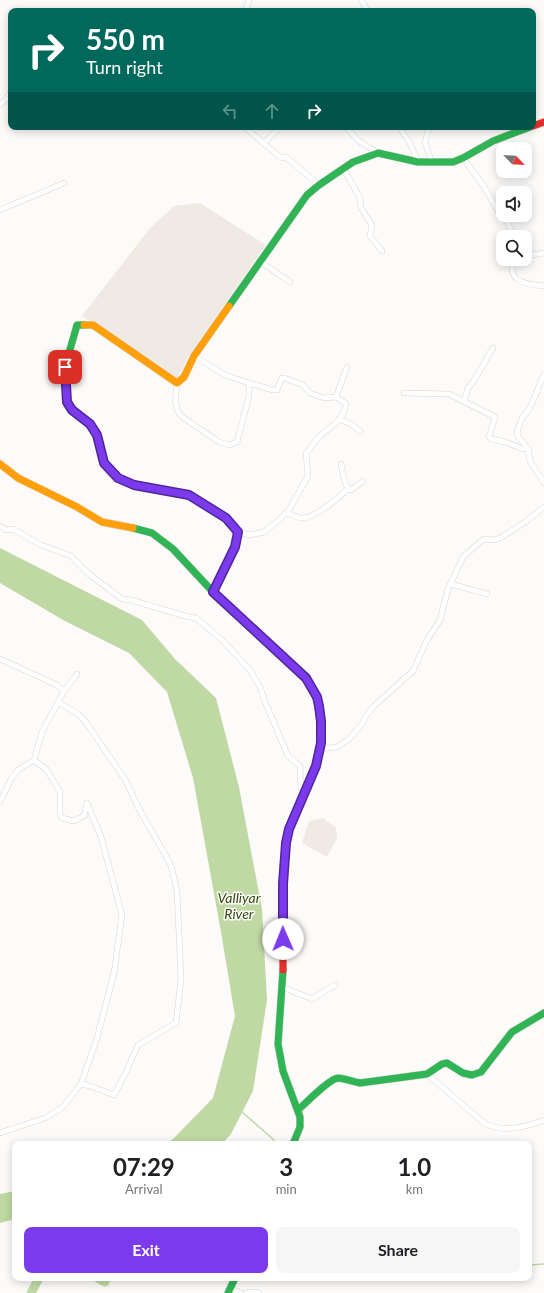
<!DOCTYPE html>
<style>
body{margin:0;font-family:Lato,sans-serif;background:#f6f6f6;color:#202124;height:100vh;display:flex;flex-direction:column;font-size:15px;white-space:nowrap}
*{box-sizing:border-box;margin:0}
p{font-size:13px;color:#757577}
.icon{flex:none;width:22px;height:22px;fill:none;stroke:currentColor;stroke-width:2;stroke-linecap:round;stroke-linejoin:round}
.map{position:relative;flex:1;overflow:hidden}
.sheet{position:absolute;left:12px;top:1141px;width:520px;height:140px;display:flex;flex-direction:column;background:#fff;border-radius:8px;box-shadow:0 2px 10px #0003}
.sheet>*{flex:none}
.guide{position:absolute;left:8px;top:8px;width:528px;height:122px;border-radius:8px;box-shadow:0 2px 10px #0003;background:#00695c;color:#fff;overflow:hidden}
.needle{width:26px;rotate:115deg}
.tools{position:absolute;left:496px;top:142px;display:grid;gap:8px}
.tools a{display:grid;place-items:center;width:36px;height:36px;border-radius:8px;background:#fff;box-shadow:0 2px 10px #0003;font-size:20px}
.pin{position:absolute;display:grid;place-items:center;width:34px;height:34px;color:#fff;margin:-17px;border-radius:8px;box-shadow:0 2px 6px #0006}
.me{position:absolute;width:44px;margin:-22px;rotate:359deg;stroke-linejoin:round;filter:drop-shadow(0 0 3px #0008)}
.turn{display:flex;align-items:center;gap:14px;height:84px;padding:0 12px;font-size:18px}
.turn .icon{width:52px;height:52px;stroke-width:2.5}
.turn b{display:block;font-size:28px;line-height:34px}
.lanes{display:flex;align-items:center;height:38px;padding:0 12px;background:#0003;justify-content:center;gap:20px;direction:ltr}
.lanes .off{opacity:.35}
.eta{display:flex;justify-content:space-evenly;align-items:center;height:68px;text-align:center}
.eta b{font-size:24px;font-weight:700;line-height:28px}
.primary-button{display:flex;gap:8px;margin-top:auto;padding:8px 12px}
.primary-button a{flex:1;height:46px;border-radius:8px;background:#7c3aed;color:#fff;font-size:16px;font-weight:700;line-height:46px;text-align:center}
.primary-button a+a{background:#f6f6f6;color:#202124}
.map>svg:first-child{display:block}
.built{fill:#f0eae4}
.water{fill:#c0d9a4}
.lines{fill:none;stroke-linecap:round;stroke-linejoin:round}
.stream{stroke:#c0d9a4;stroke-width:1.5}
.river{stroke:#c0d9a4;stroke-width:9}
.street-casing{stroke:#d9d5d0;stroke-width:6}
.fast-casing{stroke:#d9d5d0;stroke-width:8}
.slow-casing{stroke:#d9d5d0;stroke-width:8}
.jam-casing{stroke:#d9d5d0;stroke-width:8}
.street{stroke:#fffefe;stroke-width:5}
.fast{stroke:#30b455;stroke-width:7}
.slow{stroke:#ff9f0a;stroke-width:7}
.jam{stroke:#e5322d;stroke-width:7}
.route-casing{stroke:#51269a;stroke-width:10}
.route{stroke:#7c3aed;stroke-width:7}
.labels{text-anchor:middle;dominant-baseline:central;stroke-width:3;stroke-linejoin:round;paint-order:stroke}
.water-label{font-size:14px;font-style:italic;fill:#324914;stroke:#fffbf7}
</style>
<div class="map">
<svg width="544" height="1293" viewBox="0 0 544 1293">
<rect width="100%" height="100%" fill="#fdfbf9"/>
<g class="built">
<path d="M 200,203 L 266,245 L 188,357 L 180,374 L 175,379 L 82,316 L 150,228 L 174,206 Z"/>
<path d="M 323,818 L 336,828 L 337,838 L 327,857 L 302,843 L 309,821 Z"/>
</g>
<g class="water">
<path d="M 0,548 L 142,620 L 175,659 L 216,698 L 239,787 L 262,909 L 267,1000 L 253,1091 L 231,1134 L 222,1144 L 166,1144 L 173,1139 L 213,1098 L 235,1016 L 221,932 L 193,778 L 167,692 L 129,653 L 63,620 L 0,583 Z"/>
<path d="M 15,1191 L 15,1219 L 0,1223 L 0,1194 Z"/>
</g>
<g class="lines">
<g class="stream">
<path d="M 241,1111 L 274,1140 L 272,1144"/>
<path d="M 529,1265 L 544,1264"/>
<path d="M 497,1278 L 498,1278"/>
</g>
<g class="river">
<path d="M 98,1278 L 105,1282 L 106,1278"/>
<path d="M 31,1293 L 39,1278"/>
</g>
<defs>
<g id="street">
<path d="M 361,0 L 368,11"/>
<path d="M 245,11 L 249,0"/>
<path d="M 0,105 L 6,99 L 11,92"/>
<path d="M 346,127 L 359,141 L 378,153"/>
<path d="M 399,127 L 410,143 L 418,162"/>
<path d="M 429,127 L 425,142 L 432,163"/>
<path d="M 247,129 L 281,158 L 286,157 L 319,185"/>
<path d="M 264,143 L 280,127"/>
<path d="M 463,158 L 483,185 L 498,211 L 508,223 L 514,237"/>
<path d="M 343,168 L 360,198 L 361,208 L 372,225 L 370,236 L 382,251"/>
<path d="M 0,210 L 64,183"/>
<path d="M 525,256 L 544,253"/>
<path d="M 513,259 C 507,283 526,284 544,286"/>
<path d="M 261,262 L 290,282"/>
<path d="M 544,374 L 533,401 L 528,411 L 522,418 L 517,432 L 518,436 L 528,449 L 530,461 L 544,483"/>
<path d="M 177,383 C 176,395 173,406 181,416 L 219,442 L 229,445 L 237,442 L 249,396 L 249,383 L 225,375 L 194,356"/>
<path d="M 249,383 L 273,390 L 277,390 L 282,378 L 284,378 L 303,385 L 310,393 L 324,398 L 336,397"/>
<path d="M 404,393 L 449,394 L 495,417 L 489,437 L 491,439 L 506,442 L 522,449 L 528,449"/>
<path d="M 464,402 L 468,388 L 473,382 L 493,348"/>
<path d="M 339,419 L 351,424 L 360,431"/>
<path d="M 348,489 L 351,490 L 363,481"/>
<path d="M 286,513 C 291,514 297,518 302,518 C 316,518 338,498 348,489 L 344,479 L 341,464"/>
<path d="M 0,526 L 6,530 L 13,529 L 41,545 L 71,556 L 89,574 L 122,599 L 131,600 L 185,616 L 196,618 L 222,640 L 250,670 L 260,687 L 266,704 L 288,756 L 300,766 L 301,789 L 306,792"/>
<path d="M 238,532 L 250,535 L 264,532 L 278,521 L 289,510 L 308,476 L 306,454 C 310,448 315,441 320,436 C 331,426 344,420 346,404 L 336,397 L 347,367"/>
<path d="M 451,584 L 487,594"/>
<path d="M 0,659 L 57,685 L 64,691 L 42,732 L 34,760 L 18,770 L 11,779 L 0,802"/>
<path d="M 64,691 L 77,674"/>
<path d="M 58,702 L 78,714 L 85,721 L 126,781 L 139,809 L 171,865 L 177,891 L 180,956 L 181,979 L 176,1023 L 138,1045 L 126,1072 L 114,1095 L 90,1086 L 81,1084"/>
<path d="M 320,749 L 337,747 L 349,739 L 362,724 L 366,716 L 374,706 L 413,671 L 427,640 L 440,620 L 448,589 L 463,557 L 481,541 L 485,539 L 495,540 L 502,537 L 528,520 L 544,507"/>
<path d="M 34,760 L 47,770 L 60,792 L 60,814 L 62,818 L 73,821 L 84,816 L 87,803"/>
<path d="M 282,987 L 312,999 L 335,985"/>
<path d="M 427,1074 L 484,1123 C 501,1133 526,1127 544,1120"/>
<path d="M 0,1133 L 45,1118 L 63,1107 L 81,1084 L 97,1038 L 114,973 L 122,915 L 101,837 L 87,803"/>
<path d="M 230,1288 L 240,1293"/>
<path d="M 246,1293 L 254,1292 L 259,1293"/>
</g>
<g id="fast">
<path d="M 229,306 L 307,195 L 319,185 L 353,162 L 378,153 L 418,162 L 453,162 L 463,158 L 493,141 L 530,127"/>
<path d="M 84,325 L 77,325 L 65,367 L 67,402 L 72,410 L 91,424 L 97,435 L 105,463 L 118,478 L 134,485 L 189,495 L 226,518 L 238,532 L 235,547 L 213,592"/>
<path d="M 133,528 L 152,533 L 173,549 L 213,592 L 306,678 L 317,698"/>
<path d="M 283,970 L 278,1044 L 283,1071 L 300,1117 L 300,1127 L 293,1144"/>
<path d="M 298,1110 C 306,1103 329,1079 338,1078 C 342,1078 355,1082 360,1083 L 427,1074 L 442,1064 L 447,1063 L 463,1073 L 472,1075 L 481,1072 L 512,1032 L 544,1013"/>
<path d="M 228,1293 L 235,1278"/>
</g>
<g id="slow">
<path d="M 84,325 L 93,325 L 177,383 L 184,377 L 194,356 L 229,306"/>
<path d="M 0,464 L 18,478 L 77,507 L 102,522 L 133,528"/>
<path d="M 285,860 C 286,849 286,839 289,829 C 296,807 309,788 316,766 C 323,744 321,721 317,698"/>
</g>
<g id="jam">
<path d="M 533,126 L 544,122"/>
<path d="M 283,970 L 283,884 L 285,860"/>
</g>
</defs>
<use href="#street" class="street-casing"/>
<use href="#fast" class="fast-casing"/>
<use href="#slow" class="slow-casing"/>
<use href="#jam" class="jam-casing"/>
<use href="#street" class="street"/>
<use href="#fast" class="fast"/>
<use href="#slow" class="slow"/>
<use href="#jam" class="jam"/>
</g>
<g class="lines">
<defs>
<path id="route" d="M 65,367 L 67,402 L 72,410 L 90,424 L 97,435 L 104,463 L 118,478 L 134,485 L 189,495 L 226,518 L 238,532 L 235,547 L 213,592 L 306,678 L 317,697 L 319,706 L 321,721 L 321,743 L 316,766 L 289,829 L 286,843 L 283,884 L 283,939"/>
</defs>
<use href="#route" class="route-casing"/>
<use href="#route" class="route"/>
</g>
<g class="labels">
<g class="water-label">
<text x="239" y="897">Valliyar<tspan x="239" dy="16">River</tspan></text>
</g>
</g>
</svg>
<div class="tools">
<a><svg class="needle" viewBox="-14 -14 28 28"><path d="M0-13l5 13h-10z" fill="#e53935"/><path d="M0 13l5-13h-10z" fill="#757577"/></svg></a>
<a><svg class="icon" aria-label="sound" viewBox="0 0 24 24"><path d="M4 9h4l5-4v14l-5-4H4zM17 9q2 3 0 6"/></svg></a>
<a><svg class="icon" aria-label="search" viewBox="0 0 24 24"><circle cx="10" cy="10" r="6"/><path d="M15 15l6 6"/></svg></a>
</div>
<div class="pin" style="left:65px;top:367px;background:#d93025"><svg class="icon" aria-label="arrive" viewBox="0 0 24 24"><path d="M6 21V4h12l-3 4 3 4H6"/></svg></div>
<svg class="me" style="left:283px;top:939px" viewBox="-20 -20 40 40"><circle r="19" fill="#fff"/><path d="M0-13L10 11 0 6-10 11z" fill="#7c3aed"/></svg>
<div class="guide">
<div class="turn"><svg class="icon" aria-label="right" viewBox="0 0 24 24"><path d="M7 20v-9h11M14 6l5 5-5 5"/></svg><div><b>550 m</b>Turn right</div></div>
<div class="lanes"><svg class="icon off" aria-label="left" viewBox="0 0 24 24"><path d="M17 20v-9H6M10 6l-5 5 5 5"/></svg><svg class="icon off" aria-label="ahead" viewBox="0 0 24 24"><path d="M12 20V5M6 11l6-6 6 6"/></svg><svg class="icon" aria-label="right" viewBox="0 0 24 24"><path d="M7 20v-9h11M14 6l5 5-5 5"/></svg></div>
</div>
<section class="sheet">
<div class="eta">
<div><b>07:29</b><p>Arrival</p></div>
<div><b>3</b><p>min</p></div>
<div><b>1.0</b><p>km</p></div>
</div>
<div class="primary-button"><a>Exit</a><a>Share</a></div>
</section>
</div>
